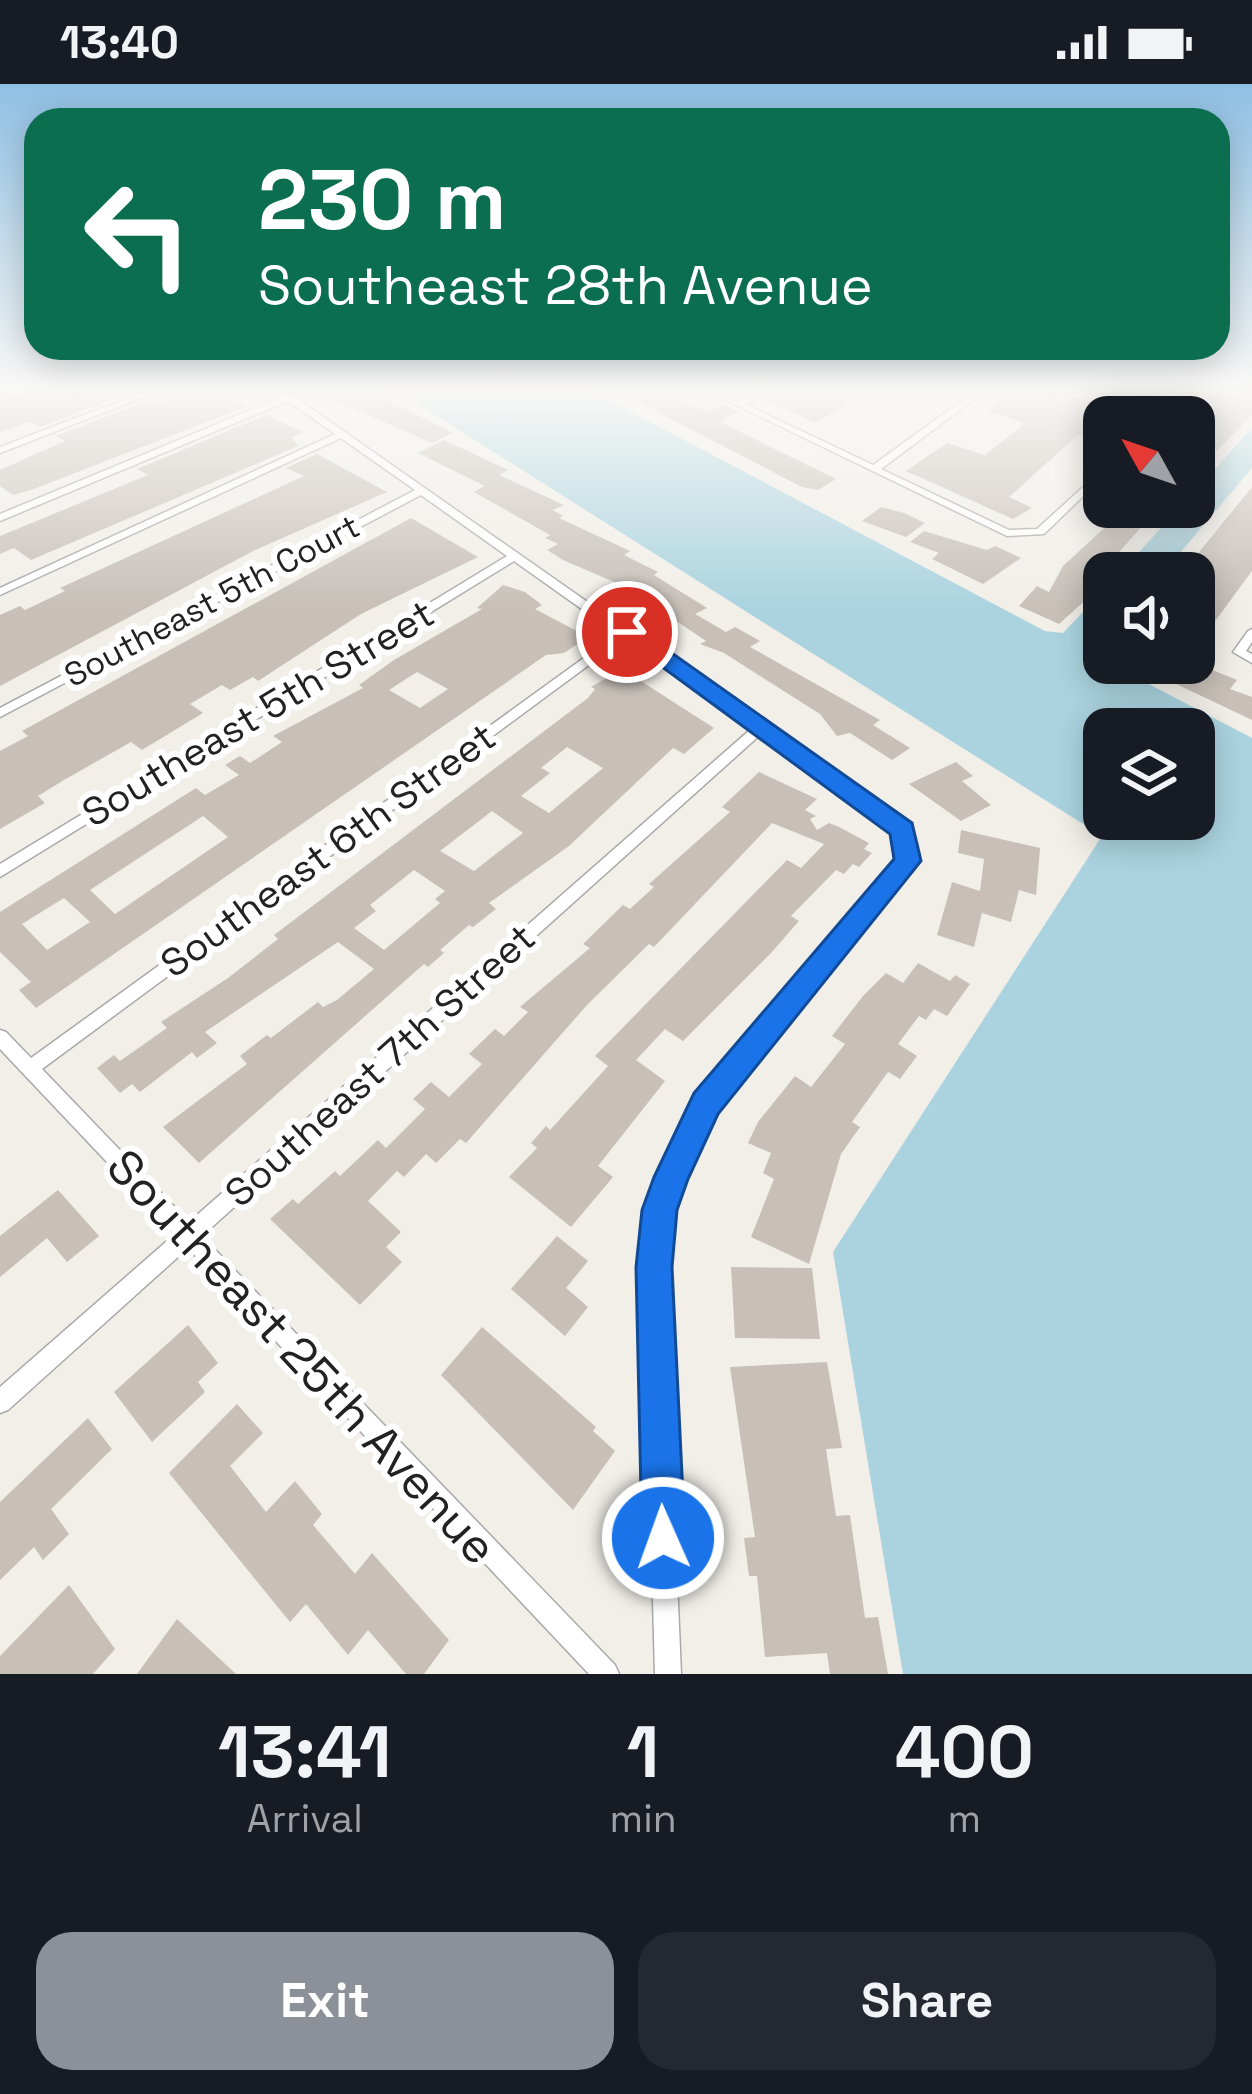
<!DOCTYPE html>
<style>
body{margin:0;font-family:"Space Grotesk",sans-serif;background:#242831;color:#f1f3f6;height:100vh;display:flex;flex-direction:column;font-size:45px;white-space:nowrap}
*{box-sizing:border-box;margin:0}
p{font-size:39px;color:#9ea1a6}
.icon{flex:none;width:66px;height:66px;fill:none;stroke:currentColor;stroke-width:2;stroke-linecap:round;stroke-linejoin:round}
.map{position:relative;height:1590px;overflow:hidden}
.details{display:flex;flex-direction:column;background:#171b24;flex:1}
.details>*{flex:none}
.banner{position:absolute;left:24px;top:24px;width:1206px;height:252px;border-radius:36px;box-shadow:0 6px 30px #0003;background:#0b6e4f;color:#fff;overflow:hidden}
.needle{width:78px;rotate:310deg}
.buttons{position:absolute;left:1083px;top:312px;display:grid;gap:24px}
.buttons a{display:grid;place-items:center;width:132px;height:132px;border-radius:24px;background:#171b24;box-shadow:0 6px 30px #0003;font-size:60px}
.pin{position:absolute;display:grid;place-items:center;width:102px;height:102px;color:#fff;margin:-51px;border:6px solid #fff;border-radius:50%;box-shadow:0 3px 12px #0007}
.me{position:absolute;width:132px;margin:-66px;rotate:358deg;stroke-linejoin:round;filter:drop-shadow(0 0 9px #0008)}
.turn{display:flex;align-items:center;gap:42px;height:252px;padding:0 36px;font-size:54px}
.turn .icon{width:156px;height:156px;stroke-width:2.5}
.turn b{display:block;font-size:84px;line-height:102px}
.eta{display:flex;justify-content:space-evenly;align-items:center;height:204px;text-align:center}
.eta b{font-size:72px;font-weight:700;line-height:84px}
.action{display:flex;gap:24px;margin-top:auto;padding:24px 36px}
.action a{flex:1;height:138px;border-radius:36px;background:#8c9099;color:#fff;font-size:48px;font-weight:700;line-height:138px;text-align:center}
.action a+a{background:#242831;color:#f1f3f6}
.status{display:flex;justify-content:space-between;align-items:center;height:84px;padding:0 60px;background:#171b24;direction:ltr}
.status svg{height:33px;fill:currentColor}
.map>svg:first-child{display:block}
.water{fill:#aad3df;fill-rule:evenodd}
.building{fill:#c7bfb8;fill-rule:evenodd}
.lines{fill:none;stroke-linecap:round;stroke-linejoin:round}
.minor-casing{stroke:#a9a9a9;stroke-width:3}
.minor{fill:#fff;fill-rule:evenodd}
.route{fill:#1a73e8;stroke:#114b97;stroke-width:3}
.labels{text-anchor:middle;dominant-baseline:central;stroke-width:12;stroke-linejoin:round;paint-order:stroke}
.far-street-label{font-size:33px;fill:#222;stroke:#fff}
.street-label{font-size:39px;fill:#222;stroke:#fff}
.near-street-label{font-size:48px;fill:#222;stroke:#fff}
</style>
<div class="status"><b>13:40</b><svg viewBox="0 0 49 12"><path d="M0 12V9h3v3zM5 12V6h3v6zM10 12V3h3v9zM15 12V0h3v12zM26 1h20v11H26zM47 4h2v5h-2z"/></svg></div>
<div class="map">
<svg width="1252" height="1590" viewBox="0 0 1252 1590">
<rect width="100%" height="100%" fill="#f2efe9"/>
<g class="water">
<path d="M 389,302 L 582,302 L 1045,547 L 1063,549 L 1104,506 L 1099,574 L 1252,654 L 1252,1590 L 903,1590 L 833,1168 L 1102,752 ZM 1194,645 L 1194,735 L 1104,735 L 1104,645 Z"/>
<path d="M 1252,344 L 1252,384 L 1163,489 L 1120,489 L 1180,423 L 1194,423 L 1194,408 Z"/>
</g>
<g class="building">
<path d="M 46,302 L 80,309 L 99,302 L 134,307 L 40,343 L 28,338 L 0,348 L 0,317 Z"/>
<path d="M 205,302 L 246,302 L 224,312 L 248,322 L 31,406 L 13,411 L 0,402 L 0,386 L 65,357 L 56,352 L 151,315 L 161,320 Z"/>
<path d="M 320,302 L 358,302 L 453,349 L 432,359 L 332,315 L 341,311 Z"/>
<path d="M 608,302 L 650,302 L 707,328 L 723,320 L 739,327 L 720,338 L 836,395 L 818,406 L 802,403 Z"/>
<path d="M 780,302 L 874,302 L 816,339 L 764,315 Z"/>
<path d="M 1021,302 L 1089,317 L 1107,302 L 1163,302 L 1130,333 L 1104,333 L 1104,358 L 1078,351 L 1009,413 L 1032,424 L 1013,435 L 906,387 L 947,359 L 985,371 L 1025,339 L 987,327 Z"/>
<path d="M 1221,302 L 1252,302 L 1252,331 L 1217,367 L 1194,360 L 1194,347 L 1205,336 L 1191,332 Z"/>
<path d="M 266,331 L 303,348 L 292,353 L 298,362 L 31,476 L 14,464 L 0,470 L 0,452 L 148,391 L 137,385 Z"/>
<path d="M 444,356 L 508,386 L 499,391 L 564,421 L 553,426 L 563,432 L 559,434 L 630,467 L 624,471 L 658,488 L 654,491 L 707,524 L 695,530 L 726,548 L 735,543 L 760,557 L 750,563 L 880,636 L 873,641 L 910,664 L 892,676 L 850,649 L 837,652 L 820,630 L 724,569 L 700,560 L 706,557 L 626,503 L 563,476 L 547,466 L 558,460 L 545,454 L 550,451 L 474,408 L 485,402 L 418,369 Z"/>
<path d="M 317,370 L 387,408 L 253,467 L 0,602 L 0,531 L 20,522 L 25,526 L 65,507 L 60,504 L 304,392 L 286,384 Z"/>
<path d="M 1252,403 L 1252,487 L 1213,540 L 1194,533 L 1194,489 L 1182,489 Z"/>
<path d="M 881,423 L 904,429 L 925,439 L 906,453 L 862,437 Z"/>
<path d="M 1109,423 L 1159,423 L 1097,493 L 1100,503 L 1059,540 L 1019,522 L 1037,502 L 1049,508 L 1063,482 L 1111,438 L 1100,435 Z"/>
<path d="M 411,434 L 478,473 L 361,530 L 258,597 L 253,593 L 230,606 L 222,601 L 190,620 L 203,629 L 142,666 L 131,658 L 64,696 L 38,712 L 45,719 L 0,745 L 0,667 L 28,652 L 22,647 Z"/>
<path d="M 924,447 L 987,466 L 995,462 L 1021,474 L 983,500 L 932,475 L 939,469 L 910,458 Z"/>
<path d="M 503,501 L 525,508 L 542,521 L 535,525 L 588,553 L 564,569 L 546,571 L 36,924 L 19,906 L 31,898 L 0,868 L 0,828 L 196,704 L 205,711 L 239,691 L 225,681 L 240,672 L 250,679 L 282,658 L 273,652 L 363,604 L 359,601 L 394,576 L 482,525 L 477,524 ZM 417,588 L 448,605 L 420,624 L 389,606 ZM 203,732 L 228,753 L 115,830 L 90,806 ZM 64,814 L 90,838 L 47,866 L 22,840 Z"/>
<path d="M 1132,579 L 1195,579 L 1237,596 L 1230,605 L 1252,613 L 1252,636 Z"/>
<path d="M 622,585 L 714,644 L 684,670 L 673,664 L 569,762 L 489,819 L 496,825 L 473,843 L 469,841 L 440,866 L 444,869 L 428,883 L 424,880 L 199,1079 L 163,1043 L 247,980 L 240,972 L 267,951 L 271,954 L 318,918 L 323,923 L 337,916 L 374,885 L 338,858 L 205,948 L 217,959 L 197,974 L 192,968 L 140,1008 L 132,1000 L 120,1009 L 97,984 L 114,971 L 120,977 L 167,944 L 161,938 L 228,894 L 278,855 L 274,851 L 588,614 L 595,605 L 591,603 ZM 567,663 L 603,684 L 549,729 L 521,712 L 550,689 L 541,684 ZM 492,727 L 523,749 L 474,787 L 440,767 ZM 414,786 L 445,807 L 435,815 L 440,819 L 384,866 L 354,844 L 376,827 L 370,821 Z"/>
<path d="M 956,678 L 973,692 L 962,697 L 991,721 L 961,737 L 909,700 Z"/>
<path d="M 759,688 L 817,715 L 805,726 L 816,732 L 810,735 L 817,746 L 829,739 L 839,743 L 869,759 L 864,765 L 872,769 L 859,783 L 853,780 L 844,790 L 836,786 L 791,832 L 799,837 L 771,869 L 683,957 L 665,945 L 636,976 L 665,997 L 598,1082 L 613,1093 L 571,1143 L 509,1093 L 537,1064 L 531,1059 L 546,1042 L 550,1046 L 608,982 L 595,972 L 787,776 L 801,784 L 824,760 L 772,739 L 654,863 L 649,860 L 587,921 L 466,1059 L 460,1055 L 436,1079 L 426,1070 L 404,1093 L 397,1087 L 368,1117 L 401,1148 L 386,1163 L 402,1178 L 360,1221 L 270,1135 L 293,1115 L 298,1120 L 335,1087 L 340,1092 L 378,1056 L 386,1064 L 425,1025 L 413,1015 L 431,998 L 449,1013 L 482,980 L 469,970 L 495,945 L 504,952 L 528,928 L 520,923 L 590,864 L 583,860 L 623,821 L 630,825 L 654,803 L 649,800 L 730,728 L 722,723 Z"/>
<path d="M 961,746 L 1040,764 L 1036,811 L 1019,806 L 1011,838 L 982,829 L 974,863 L 937,851 L 952,798 L 980,807 L 984,775 L 958,769 Z"/>
<path d="M 918,879 L 950,897 L 955,891 L 970,900 L 947,932 L 934,925 L 926,936 L 919,932 L 898,960 L 917,972 L 900,995 L 888,988 L 852,1038 L 860,1043 L 841,1070 L 809,1180 L 751,1153 L 774,1095 L 763,1089 L 771,1069 L 748,1059 L 758,1038 L 795,992 L 811,1003 L 845,960 L 832,952 L 863,912 L 886,889 L 903,899 Z"/>
<path d="M 58,1106 L 99,1152 L 67,1178 L 47,1154 L 0,1193 L 0,1152 Z"/>
<path d="M 557,1152 L 588,1177 L 566,1204 L 588,1223 L 565,1252 L 511,1205 Z"/>
<path d="M 731,1183 L 812,1184 L 820,1255 L 735,1254 Z"/>
<path d="M 188,1241 L 218,1279 L 198,1298 L 205,1308 L 152,1358 L 114,1308 Z"/>
<path d="M 482,1243 L 596,1343 L 593,1347 L 615,1367 L 573,1426 L 441,1291 Z"/>
<path d="M 827,1278 L 842,1364 L 826,1365 L 836,1432 L 850,1431 L 865,1534 L 878,1533 L 888,1590 L 830,1590 L 827,1569 L 765,1573 L 757,1492 L 749,1492 L 744,1454 L 755,1453 L 730,1283 Z"/>
<path d="M 237,1320 L 263,1349 L 230,1382 L 266,1428 L 295,1397 L 322,1430 L 313,1441 L 355,1490 L 372,1469 L 449,1556 L 424,1590 L 406,1590 L 368,1546 L 348,1571 L 306,1520 L 290,1538 L 169,1389 Z"/>
<path d="M 88,1334 L 112,1365 L 51,1425 L 69,1450 L 43,1476 L 34,1463 L 0,1496 L 0,1418 Z"/>
<path d="M 69,1501 L 115,1565 L 93,1590 L 0,1590 L 0,1572 Z"/>
<path d="M 177,1535 L 236,1590 L 137,1590 Z"/>
</g>
<g class="lines">
<defs>
<g id="minor">
<path d="M 160,302 L 172,302 L 0,369 L 0,363 Z"/>
<path d="M 269,302 L 279,302 L 626,545 L 631,546 L 632,549 L 760,639 L 766,640 L 767,644 L 910,746 L 915,777 L 913,781 L 712,1025 L 695,1061 L 681,1098 L 670,1139 L 664,1183 L 681,1590 L 655,1590 L 644,1183 C 652,1122 670,1067 700,1013 L 900,776 L 896,748 L 760,651 L 202,1152 L 615,1581 L 619,1590 L 589,1590 L 188,1164 L 8,1326 L 0,1329 L 0,1303 L 175,1150 L 0,965 L 0,946 L 6,948 L 31,974 L 617,550 L 514,477 L 0,793 L 0,780 L 507,472 L 421,411 L 0,633 L 0,624 L 415,406 L 341,354 L 0,511 L 0,504 L 335,350 L 288,317 L 0,437 L 0,430 L 282,313 ZM 624,555 L 751,645 L 189,1138 L 42,985 Z"/>
<path d="M 697,302 L 708,302 L 740,317 L 766,302 L 776,302 L 747,321 L 873,381 L 982,302 L 992,302 L 881,385 L 1009,446 L 1037,445 L 1104,384 L 1104,392 L 1044,450 L 1007,452 Z"/>
<path d="M 1050,302 L 1082,302 L 1071,310 Z"/>
<path d="M 1189,302 L 1198,302 L 1166,333 L 1157,333 Z"/>
<path d="M 1252,545 L 1252,558 L 1246,567 L 1252,570 L 1252,579 L 1233,568 L 1248,547 Z"/>
</g>
</defs>
<use href="#minor" class="minor-casing"/>
<use href="#minor" class="minor"/>
</g>
<linearGradient id="sky" x2="0" y2="1"><stop stop-color="#8fc0e4"/><stop offset="0.58" stop-color="#f9f8f5"/><stop offset="1" stop-color="#f9f8f5" stop-opacity="0"/></linearGradient>
<rect width="1252" height="525" fill="url(#sky)"/>
<path class="route" d="M 620,543 L 635,543 L 912,739 L 921,777 L 718,1030 L 688,1095 L 677,1126 L 672,1183 L 685,1454 L 679,1469 L 663,1476 L 648,1469 L 642,1454 L 636,1183 L 642,1126 L 654,1093 L 694,1009 L 894,775 L 890,750 L 620,552 Z"/>
<g class="labels">
<g class="far-street-label">
<text transform="translate(212 517) rotate(-28)">Southeast 5th Court</text>
</g>
<g class="street-label">
<text transform="translate(258 629) rotate(-31)">Southeast 5th Street</text>
<text transform="translate(328 766) rotate(-36)">Southeast 6th Street</text>
<text transform="translate(380 981) rotate(-42)">Southeast 7th Street</text>
</g>
<g class="near-street-label">
<text transform="translate(302 1273) rotate(47)">Southeast 25th Avenue</text>
</g>
</g>
</svg>
<div class="buttons">
<a><svg class="needle" viewBox="-14 -14 28 28"><path d="M0-13l5 13h-10z" fill="#e53935"/><path d="M0 13l5-13h-10z" fill="#9ea1a6"/></svg></a>
<a><svg class="icon" aria-label="sound" viewBox="0 0 24 24"><path d="M4 9h4l5-4v14l-5-4H4zM17 9q2 3 0 6"/></svg></a>
<a><svg class="icon" aria-label="layers" viewBox="0 0 24 24"><path d="M12 4l9 5-9 5-9-5zM3 14l9 5 9-5"/></svg></a>
</div>
<div class="pin" style="left:627px;top:548px;background:#d93025"><svg class="icon" aria-label="arrive" viewBox="0 0 24 24"><path d="M6 21V4h12l-3 4 3 4H6"/></svg></div>
<svg class="me" style="left:663px;top:1454px" viewBox="-20 -20 40 40"><circle r="17" fill="#1a73e8" stroke="#fff" stroke-width="3"/><path d="M0-11L8 9 0 5-8 9z" fill="#fff"/></svg>
<div class="banner">
<div class="turn"><svg class="icon" aria-label="left" viewBox="0 0 24 24"><path d="M17 20v-9H6M10 6l-5 5 5 5"/></svg><div><b>230 m</b>Southeast 28th Avenue</div></div>
</div>
</div>
<section class="details">
<div class="eta">
<div><b>13:41</b><p>Arrival</p></div>
<div><b>1</b><p>min</p></div>
<div><b>400</b><p>m</p></div>
</div>
<div class="action"><a>Exit</a><a>Share</a></div>
</section>
